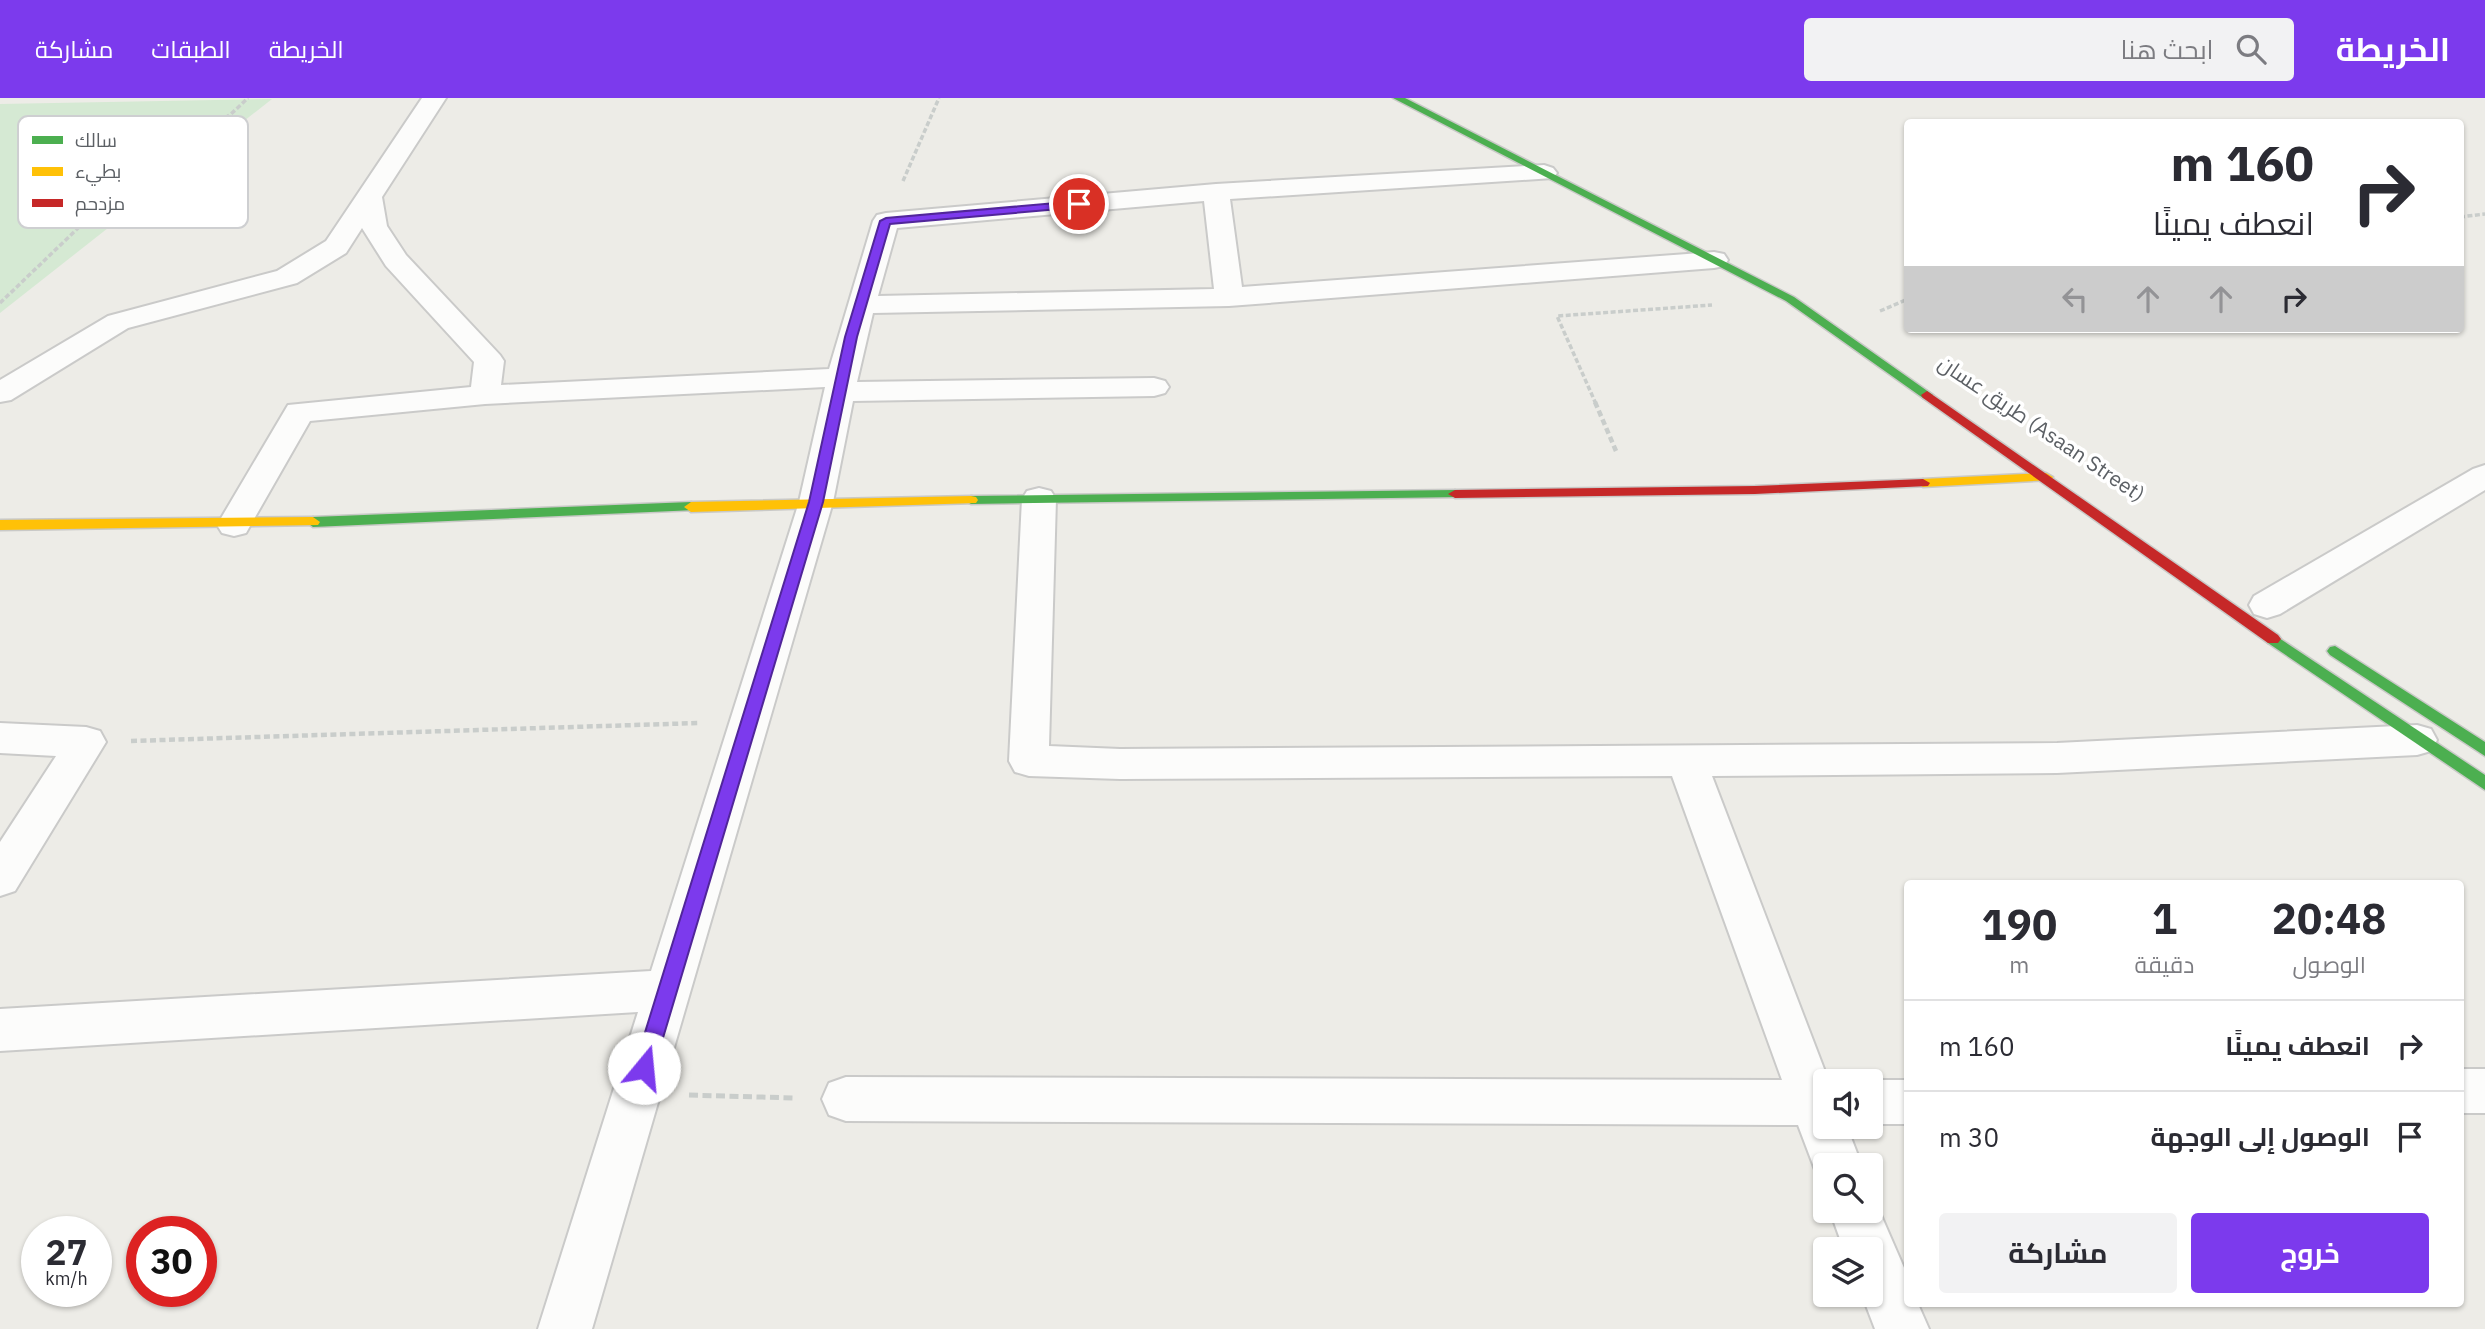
<!DOCTYPE html>
<html lang="ar">
<meta charset="utf-8">
<style>
body{margin:0;font-family:"IBM Plex Sans",Cairo,sans-serif;background:#f2f2f3;color:#2b2b33;direction:rtl;height:100vh;display:flex;flex-direction:column;font-size:26px;white-space:nowrap}
*{box-sizing:border-box;margin:0}
p{font-size:23px;color:#7c7c81}
.icon{flex:none;width:38px;height:38px;fill:none;stroke:currentColor;stroke-width:2;stroke-linecap:round;stroke-linejoin:round}
.map{position:relative;flex:1;overflow:hidden;direction:ltr}
.panel{position:absolute;left:1904px;top:782px;width:560px;height:427px;display:flex;flex-direction:column;background:#fff;border-radius:7px;box-shadow:0 2px 5px #0004;direction:rtl}
.panel>*{flex:none}
.banner{position:absolute;left:1904px;top:21px;width:560px;height:214px;border-radius:7px;box-shadow:0 2px 5px #0004;direction:rtl;background:#fff;color:#2b2b33;overflow:hidden}
.tools{position:absolute;left:1813px;top:971px;display:grid;gap:14px}
.tools a{display:grid;place-items:center;width:70px;height:70px;border-radius:7px;background:#fff;box-shadow:0 2px 5px #0004;font-size:35px}
.speed{position:absolute;left:21px;top:1118px;display:flex;gap:14px;font-size:35px;font-weight:700;text-align:center}
.speed>*{display:grid;place-content:center;width:91px;height:91px;border-radius:50%;background:#fff;box-shadow:0 2px 5px #0004;line-height:1}
.speed small{font-size:18px;font-weight:400}
.speed .limit{border:10px solid #d22;background:#fff;color:#111}
.pin{position:absolute;display:grid;place-items:center;width:60px;height:60px;color:#fff;margin:-30px;border:4px solid #fff;border-radius:50%;box-shadow:0 2px 7px #0007}
.me{position:absolute;width:77px;margin:-38px;rotate:17deg;stroke-linejoin:round;filter:drop-shadow(0 0 5px #0008)}
.turn{display:flex;align-items:center;gap:24px;height:147px;padding:0 35px;font-size:32px}
.turn .icon{width:91px;height:91px;stroke-width:2.5}
.turn b{display:block;font-size:49px;line-height:60px}
.lanes{display:flex;align-items:center;height:66px;padding:0 35px;background:#0003;justify-content:center;gap:35px;direction:ltr}
.lanes .off{opacity:.35}
.eta{display:flex;justify-content:space-evenly;align-items:center;height:119px;text-align:center}
.eta b{font-size:42px;font-weight:700;line-height:49px}
.primary-button{display:flex;gap:14px;margin-top:auto;padding:14px 35px}
.primary-button a{flex:1;height:80px;border-radius:7px;background:#7c3aed;color:#fff;font-size:28px;font-weight:700;line-height:80px;text-align:center}
.primary-button a+a{background:#f2f2f3;color:#2b2b33}
ul{padding:0;list-style:none}
li{display:flex;align-items:center;gap:21px;height:91px;padding:0 35px;border-top:2px solid #e1e1e2}
li div{flex:1}
li b{display:block;font-size:26px}
li em{font-style:normal}
header{display:flex;align-items:center;gap:42px;box-sizing:border-box;height:98px;padding:0 35px;background:#7c3aed;color:#fff}
header strong{font-size:33px}
nav{display:flex;gap:38px;margin-inline-start:auto;font-size:24px}
.search{width:490px;height:63px;background:#f2f2f3;display:flex;align-items:center;gap:18px;box-sizing:border-box;padding:0 24px;border-radius:7px;color:#7c7c81;font-size:26px}
.map>svg:first-child{display:block}
.green{fill:#d5e9d3}
.lines{fill:none;stroke-linecap:round;stroke-linejoin:round}
.street-casing{stroke:#cacac9;stroke-width:4}
.fast-casing{stroke:#c9c9c7;stroke-width:3}
.slow-casing{stroke:#c9c9c7;stroke-width:3}
.jam-casing{stroke:#c9c9c7;stroke-width:3}
.path-far2{stroke:#c9cdcb;stroke-width:3.5;stroke-dasharray:5 2.5;stroke-linecap:butt}
.path-far1{stroke:#c9cdcb;stroke-width:4.5;stroke-dasharray:6 3.5;stroke-linecap:butt}
.path{stroke:#c9cdcb;stroke-width:5;stroke-dasharray:9 4.5;stroke-linecap:butt}
.street{fill:#fcfcfb;fill-rule:evenodd}
.fast{fill:#4caf50;fill-rule:evenodd}
.slow{fill:#ffc107;fill-rule:evenodd}
.jam{fill:#c62828;fill-rule:evenodd}
.route{fill:#7c3aed;stroke:#51269a;stroke-width:2}
.labels{text-anchor:middle;dominant-baseline:central;stroke-width:7;stroke-linejoin:round;paint-order:stroke}
.street-label{font-size:21px;fill:#5c6065;stroke:#fff}
.key{fill:#fff;stroke:#cecfd1;stroke-width:2}
.key-label{font-size:19px;fill:#5c6065}
</style>
<header>
<strong>الخريطة</strong>
<div class="search"><svg class="icon" aria-label="search" viewBox="0 0 24 24"><circle cx="10" cy="10" r="6"/><path d="M15 15l6 6"/></svg>ابحث هنا</div>
<nav><a>الخريطة</a><a>الطبقات</a><a>مشاركة</a></nav>
</header>
<div class="map">
<svg width="2485" height="1231" viewBox="0 0 2485 1231">
<rect width="100%" height="100%" fill="#edece7"/>
<path class="green" d="M 272,1 L 0,215 L 0,6 Z"/>
<g class="lines">
<defs>
<g id="street">
<path d="M 422,0 L 446,0 L 382,99 L 387,128 L 406,157 L 500,257 L 504,263 L 501,287 L 829,271 L 873,123 L 877,117 L 886,115 L 1216,86 L 1544,67 L 1553,70 L 1557,75 L 1553,80 L 1230,101 L 1242,189 L 1714,154 L 1724,156 L 1728,162 L 1724,168 L 1714,170 L 1229,208 L 873,215 L 857,284 L 1154,280 L 1165,283 L 1169,289 L 1165,295 L 1154,298 L 853,303 L 833,404 L 592,1231 L 538,1231 L 638,914 L 0,953 L 0,911 L 651,873 L 799,404 L 825,289 L 485,306 L 310,323 L 246,435 L 234,438 L 222,435 L 217,427 L 288,307 L 471,289 L 474,264 L 386,168 L 362,130 L 346,155 L 297,185 L 128,230 L 11,302 L 0,304 L 0,282 L 108,218 L 277,173 L 326,143 ZM 1204,103 L 1214,191 L 878,198 L 897,130 Z"/>
<path d="M 2485,367 L 2485,392 L 2280,516 L 2267,520 L 2254,516 L 2249,507 L 2254,498 L 2473,371 Z"/>
<path d="M 1039,390 L 1051,393 L 1056,401 L 1049,648 L 1120,651 L 2057,645 L 2417,627 L 2431,631 L 2437,642 L 2431,653 L 2417,657 L 2057,675 L 1712,678 L 1829,984 L 1825,984 L 1825,1029 L 1847,1029 L 1862,1068 L 1825,1068 L 1825,1087 L 1820,1085 L 1798,1027 L 846,1023 L 829,1017 L 822,1001 L 829,985 L 846,979 L 1782,982 L 1672,678 L 1120,681 L 1029,678 L 1015,674 L 1009,663 L 1022,401 L 1027,393 Z"/>
<path d="M 0,625 L 86,629 L 100,633 L 106,644 L 15,793 L 0,798 L 0,744 L 56,658 L 0,655 Z"/>
<rect x="2460" y="971" width="25" height="44"/>
<path d="M 1871,982 L 1908,982 L 1908,1026 L 1871,1026 L 1871,984 L 1866,984 Z"/>
<path d="M 1871,1094 L 1908,1179 L 1908,1206 L 1918,1206 L 1929,1231 L 1875,1231 L 1862,1197 L 1871,1197 L 1871,1152 L 1844,1152 L 1830,1113 L 1871,1113 Z"/>
</g>
<g id="fast">
<path d="M 1393,0 L 1405,0 L 1794,199 L 1933,297 L 1927,301 L 1923,300 L 1786,203 Z"/>
<path d="M 1455,392 L 1462,396 L 1460,399 L 971,406 L 964,402 L 971,398 Z"/>
<path d="M 691,404 L 696,406 L 698,409 L 696,412 L 313,429 L 306,424 L 313,419 Z"/>
<path d="M 2273,536 L 2485,677 L 2485,692 L 2268,545 L 2265,541 Z"/>
<path d="M 2335,548 L 2485,644 L 2485,658 L 2330,557 L 2327,553 L 2330,549 Z"/>
</g>
<g id="slow">
<path d="M 2046,375 L 2053,379 L 2051,382 L 1923,389 L 1916,385 L 1923,381 Z"/>
<path d="M 971,398 L 976,399 L 978,402 L 976,405 L 691,414 L 684,409 L 691,404 Z"/>
<path d="M 313,419 L 320,424 L 318,427 L 0,432 L 0,422 Z"/>
</g>
<g id="jam">
<path d="M 1927,293 L 2278,537 L 2281,541 L 2278,545 L 2268,545 L 1923,300 L 1921,297 Z"/>
<path d="M 1923,381 L 1930,385 L 1928,388 L 1755,396 L 1455,400 L 1448,396 L 1455,392 L 1755,388 Z"/>
</g>
</defs>
<use href="#street" class="street-casing"/>
<use href="#fast" class="fast-casing"/>
<use href="#slow" class="slow-casing"/>
<use href="#jam" class="jam-casing"/>
<g class="path-far2">
<path d="M 903,83 L 939,0"/>
<path d="M 2460,119 L 2485,116"/>
<path d="M 0,205 L 123,87 L 231,16 L 248,0"/>
<path d="M 1880,213 L 1908,201"/>
<path d="M 1596,306 L 1557,218 L 1712,207"/>
</g>
<g class="path-far1">
<path d="M 1595,304 L 1616,353"/>
<path d="M 131,643 L 699,625"/>
</g>
<path class="path" d="M 689,997 L 796,1000"/>
<use href="#street" class="street"/>
<use href="#fast" class="fast"/>
<use href="#slow" class="slow"/>
<use href="#jam" class="jam"/>
</g>
<path class="route" d="M 1079,103 L 1084,106 L 1082,109 L 890,126 L 857,239 L 823,404 L 654,970 L 651,977 L 644,979 L 637,977 L 634,970 L 809,404 L 845,239 L 880,123 L 886,120 Z"/>
<g class="labels">
<g class="street-label">
<text transform="translate(2042 330) rotate(34)">طريق عسان (Asaan Street)</text>
</g>
</g>
<rect x="18" y="18" width="230" height="112" rx="10" class="key"/>
<rect x="32" y="38" width="31" height="8" fill="#4caf50"/>
<rect x="32" y="69" width="31" height="9" fill="#ffc107"/>
<rect x="32" y="101" width="31" height="8" fill="#c62828"/>
<g class="key-label">
<text x="75" y="49">سالك</text>
<text x="75" y="80">بطيء</text>
<text x="75" y="112">مزدحم</text>
</g>
</svg>
<div class="tools">
<a><svg class="icon" aria-label="sound" viewBox="0 0 24 24"><path d="M4 9h4l5-4v14l-5-4H4zM17 9q2 3 0 6"/></svg></a>
<a><svg class="icon" aria-label="search" viewBox="0 0 24 24"><circle cx="10" cy="10" r="6"/><path d="M15 15l6 6"/></svg></a>
<a><svg class="icon" aria-label="layers" viewBox="0 0 24 24"><path d="M12 4l9 5-9 5-9-5zM3 14l9 5 9-5"/></svg></a>
</div>
<div class="speed"><div>27<small>km/h</small></div><div class="limit">30</div></div>
<div class="pin" style="left:1079px;top:106px;background:#d93025"><svg class="icon" aria-label="arrive" viewBox="0 0 24 24"><path d="M6 21V4h12l-3 4 3 4H6"/></svg></div>
<svg class="me" style="left:644px;top:970px" viewBox="-20 -20 40 40"><circle r="19" fill="#fff"/><path d="M0-13L10 11 0 6-10 11z" fill="#7c3aed"/></svg>
<div class="banner">
<div class="turn"><svg class="icon" aria-label="right" viewBox="0 0 24 24"><path d="M7 20v-9h11M14 6l5 5-5 5"/></svg><div><b>160 m</b>انعطف يمينًا</div></div>
<div class="lanes"><svg class="icon off" aria-label="left" viewBox="0 0 24 24"><path d="M17 20v-9H6M10 6l-5 5 5 5"/></svg><svg class="icon off" aria-label="ahead" viewBox="0 0 24 24"><path d="M12 20V5M6 11l6-6 6 6"/></svg><svg class="icon off" aria-label="ahead" viewBox="0 0 24 24"><path d="M12 20V5M6 11l6-6 6 6"/></svg><svg class="icon" aria-label="right" viewBox="0 0 24 24"><path d="M7 20v-9h11M14 6l5 5-5 5"/></svg></div>
</div>
<section class="panel">
<div class="eta">
<div><b>20:48</b><p>الوصول</p></div>
<div><b>1</b><p>دقيقة</p></div>
<div><b>190</b><p>m</p></div>
</div>
<ul>
<li><svg class="icon" aria-label="right" viewBox="0 0 24 24"><path d="M7 20v-9h11M14 6l5 5-5 5"/></svg><div><b>انعطف يمينًا</b></div><em>160 m</em></li>
<li><svg class="icon" aria-label="arrive" viewBox="0 0 24 24"><path d="M6 21V4h12l-3 4 3 4H6"/></svg><div><b>الوصول إلى الوجهة</b></div><em>30 m</em></li>
</ul>
<div class="primary-button"><a>خروج</a><a>مشاركة</a></div>
</section>
</div>
